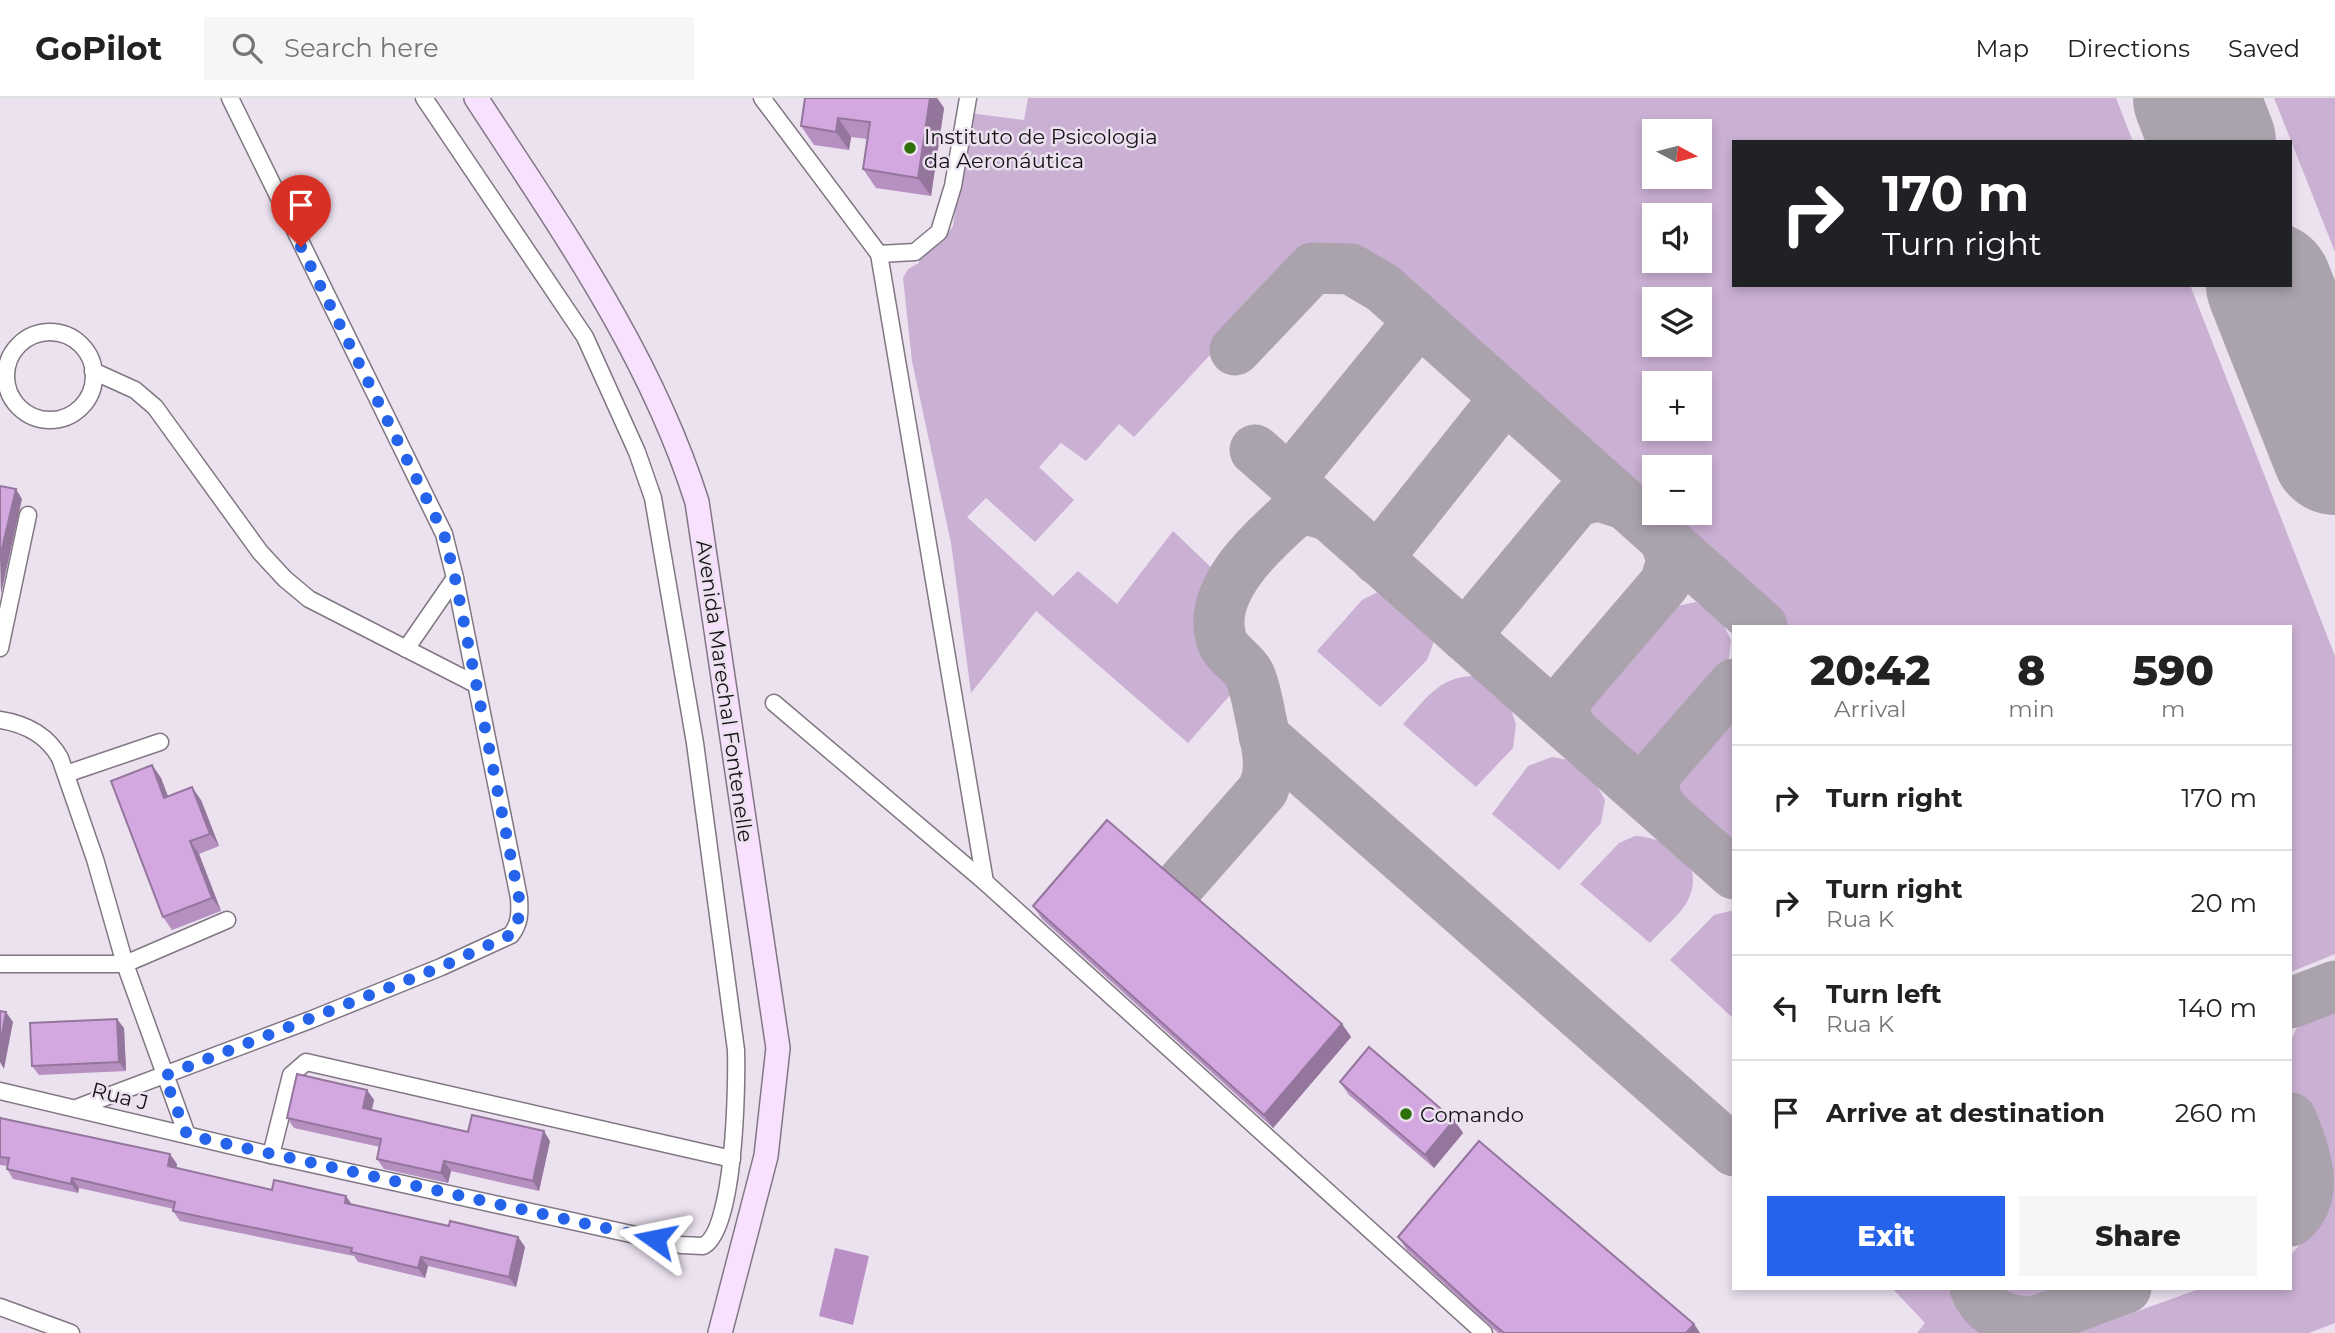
<!DOCTYPE html>
<meta charset="utf-8">
<style>
body{margin:0;font-family:Montserrat,sans-serif;background:#f6f6f6;color:#222;height:100vh;display:flex;flex-direction:column;font-size:26px;white-space:nowrap}
*{box-sizing:border-box;margin:0}
p{font-size:23px;color:#767676}
.icon{flex:none;width:38px;height:38px;fill:none;stroke:currentColor;stroke-width:2;stroke-linecap:round;stroke-linejoin:round}
.map{position:relative;flex:1;overflow:hidden}
.sheet{position:absolute;left:1732px;top:527px;width:560px;height:665px;display:flex;flex-direction:column;background:#fff;border-radius:0px;box-shadow:0 4px 10px #0003}
.sheet>*{flex:none}
.banner{position:absolute;left:1732px;top:42px;width:560px;height:147px;border-radius:0px;box-shadow:0 4px 10px #0003;background:#202124;color:#fff;overflow:hidden}
.needle{width:46px;rotate:97deg}
.fabs{position:absolute;left:1642px;top:21px;display:grid;gap:14px}
.fabs a{display:grid;place-items:center;width:70px;height:70px;border-radius:0px;background:#fff;box-shadow:0 4px 10px #0003;font-size:35px}
.pin{position:absolute;display:grid;place-items:center;width:60px;height:60px;color:#fff;margin:-72px -30px;border-radius:50% 50% 50% 0;rotate:-45deg;box-shadow:0 0 7px #0007}
.pin .icon{rotate:45deg}
.me{position:absolute;width:77px;margin:-38px;rotate:282deg;stroke-linejoin:round;filter:drop-shadow(0 0 5px #0008)}
.turn{display:flex;align-items:center;gap:24px;height:147px;padding:0 35px;font-size:32px}
.turn .icon{width:91px;height:91px;stroke-width:2.5}
.turn b{display:block;font-size:49px;line-height:60px}
.eta{display:flex;justify-content:space-evenly;align-items:center;height:119px;text-align:center}
.eta b{font-size:42px;font-weight:800;line-height:49px}
.cta{display:flex;gap:14px;margin-top:auto;padding:14px 35px}
.cta a{flex:1;height:80px;border-radius:0px;background:#2563eb;color:#fff;font-size:28px;font-weight:800;line-height:80px;text-align:center}
.cta a+a{background:#f6f6f6;color:#222}
ul{padding:0;list-style:none}
li{display:flex;align-items:center;gap:21px;height:105px;padding:0 35px;border-top:2px solid #e0e0e0}
li div{flex:1}
li b{display:block;font-size:26px}
li em{font-style:normal}
header{display:flex;align-items:center;gap:42px;box-sizing:border-box;height:98px;padding:0 35px;background:#fff;border-bottom:2px solid #e0e0e0}
header strong{font-size:33px}
nav{display:flex;gap:38px;margin-inline-start:auto;font-size:24px}
.search{width:490px;height:63px;background:#f6f6f6;display:flex;align-items:center;gap:18px;box-sizing:border-box;padding:0 24px;border-radius:0px;color:#767676;font-size:26px}
.map>svg:first-child{display:block}
.green{fill:#cab0d3;fill-rule:evenodd}
.water{fill:#b98fc6}
.lines{fill:none;stroke-linecap:round;stroke-linejoin:round}
.taxiway{stroke:#aaa2ad;stroke-width:51}
.runway{stroke:#aaa2ad;stroke-width:126}
.minor-casing{stroke:#807782;stroke-width:19}
.secondary-casing{stroke:#807782;stroke-width:26}
.minor{stroke:#fff;stroke-width:16}
.secondary{stroke:#f8e1ff;stroke-width:23}
.wall{fill:#b590c1}
.shaded-wall{fill:#94769d}
.building{fill:#d3a8e0;stroke:#94769d;stroke-width:2}
.route{stroke:#2563eb;stroke-width:12;stroke-dasharray:0 21.6}
.poi-dot{fill:#2d6f09;stroke:#ebe1ef;stroke-width:2.5}
.labels{text-anchor:middle;dominant-baseline:central;stroke-width:5;stroke-linejoin:round;paint-order:stroke}
.poi-label{font-size:21px;fill:#161217;stroke:#ebe1ef;text-anchor:start}
.street-label{font-size:21px;fill:#161217;stroke:#ebe1ef}
</style>
<header>
<strong>GoPilot</strong>
<div class="search"><svg class="icon" aria-label="search" viewBox="0 0 24 24"><circle cx="10" cy="10" r="6"/><path d="M15 15l6 6"/></svg>Search here</div>
<nav><a>Map</a><a>Directions</a><a>Saved</a></nav>
</header>
<div class="map">
<svg width="2335" height="1235" viewBox="0 0 2335 1235">
<rect width="100%" height="100%" fill="#ebe1ef"/>
<g class="green">
<path d="M 1028,0 L 2116,0 L 2133,44 L 1734,44 L 1734,187 L 2190,187 L 2335,558 L 2335,856 L 2291,874 L 2291,528 L 1785,528 L 1656,415 L 1699,415 L 1699,369 L 1654,369 L 1654,413 L 1376,168 L 1342,155 L 1314,157 L 1283,178 L 1134,339 L 1119,326 L 1086,363 L 1061,345 L 1039,369 L 1074,402 L 1035,444 L 986,400 L 967,419 L 1053,498 L 1078,473 L 1117,506 L 1173,433 L 1215,473 C 1204,503 1191,537 1213,567 C 1219,575 1231,581 1238,588 L 1188,645 L 1036,513 L 971,595 L 951,445 L 912,263 L 903,180 L 908,171 L 919,165 L 918,160 L 945,140 L 953,128 L 969,15 L 1024,22 ZM 1654,33 L 1699,33 L 1699,79 L 1654,79 ZM 1654,117 L 1699,117 L 1699,163 L 1654,163 ZM 1654,201 L 1699,201 L 1699,247 L 1654,247 ZM 1654,285 L 1699,285 L 1699,331 L 1654,331 Z"/>
<path d="M 2274,0 L 2335,0 L 2335,154 Z"/>
<path d="M 1378,494 C 1401,498 1426,522 1434,543 L 1427,562 L 1380,609 L 1317,553 L 1362,502 Z"/>
<path d="M 1696,504 L 1719,517 L 1731,542 L 1728,567 L 1654,656 L 1627,664 L 1603,654 L 1587,630 L 1588,602 L 1663,511 Z"/>
<path d="M 1473,578 L 1496,589 L 1509,604 L 1516,627 L 1513,650 L 1476,689 L 1403,626 C 1425,602 1438,579 1473,578 Z"/>
<path d="M 1734,613 L 1734,740 C 1685,743 1678,719 1677,675 Z"/>
<path d="M 1552,659 L 1575,663 L 1593,681 L 1605,702 L 1601,725 L 1559,772 L 1492,716 L 1528,668 Z"/>
<path d="M 1635,738 C 1665,739 1707,762 1689,800 C 1682,816 1661,832 1650,845 L 1580,786 L 1619,745 Z"/>
<path d="M 1734,812 L 1734,921 L 1670,862 L 1714,817 Z"/>
<path d="M 2335,912 L 2335,1225 L 2309,1235 L 2077,1235 L 2202,1190 L 2291,1190 L 2291,1157 L 2317,1125 L 2324,1077 L 2291,990 L 2291,942 L 2296,931 L 2310,920 Z"/>
<path d="M 1892,1190 L 1954,1190 L 1963,1217 L 1987,1235 L 1917,1235 L 1925,1225 Z"/>
<path d="M 1996,1190 L 2060,1190 C 2043,1210 2013,1210 1996,1190 Z"/>
</g>
<path class="water" d="M 835,1150 L 869,1158 L 853,1227 L 819,1218 Z"/>
<g class="lines">
<g class="taxiway">
<path d="M 1235,252 L 1313,170 L 1351,171 L 1383,190 L 1762,528"/>
<path d="M 1255,352 L 1734,776"/>
<path d="M 1289,382 L 1419,223"/>
<path d="M 1377,461 L 1505,300"/>
<path d="M 1465,538 L 1577,403 L 1599,398 L 1622,405"/>
<path d="M 1574,634 L 1566,623 L 1565,602 L 1665,485 L 1672,463 L 1666,444"/>
<path d="M 1264,638 L 1734,1053"/>
<path d="M 1664,713 C 1654,700 1652,691 1656,675 L 1734,586"/>
<path d="M 1178,789 L 1263,692 C 1272,671 1268,655 1264,634 C 1259,616 1257,592 1249,576 C 1242,563 1227,557 1222,543 C 1205,494 1262,443 1295,414 L 1307,411 L 1327,417"/>
<path d="M 2291,905 L 2335,888"/>
<path d="M 2291,1020 C 2303,1051 2323,1096 2291,1123"/>
<path d="M 1975,1190 C 1985,1216 2008,1224 2034,1224 L 2126,1190"/>
</g>
<g class="runway">
<path d="M 2196,0 L 2213,44"/>
<path d="M 2269,187 L 2335,354"/>
</g>
<defs>
<g id="minor">
<path d="M 762,0 L 879,156 L 985,784"/>
<path d="M 879,156 L 915,154 L 939,134 L 953,88 L 968,0"/>
<circle cx="50" cy="278" r="44"/>
<path d="M 93,273 L 135,292 L 155,309 L 260,454 L 285,481 L 309,501 L 475,586"/>
<path d="M 0,550 L 28,417"/>
<path d="M 406,551 L 455,480"/>
<path d="M 774,605 L 985,784 L 1484,1235"/>
<path d="M 0,622 C 26,626 47,637 60,660 L 95,761 L 125,866 L 0,866"/>
<path d="M 66,676 L 160,644"/>
<path d="M 0,993 L 271,1057 L 681,1147 L 703,1148 C 735,1134 737,986 736,952 L 695,645 L 653,400 L 637,354 L 585,239 L 424,0"/>
<path d="M 79,1009 L 310,922 L 441,869 L 511,837 C 520,825 520,815 519,800 L 455,480 L 444,436 L 230,0"/>
<path d="M 187,1037 L 125,866 L 227,822"/>
<path d="M 271,1057 L 291,977 L 306,964 L 732,1061"/>
<path d="M 0,1209 L 71,1235"/>
</g>
<path id="secondary" d="M 476,0 C 560,129 650,255 697,404 L 778,950 L 766,1058 L 720,1235"/>
</defs>
<use href="#minor" class="minor-casing"/>
<use href="#secondary" class="secondary-casing"/>
<use href="#minor" class="minor"/>
<use href="#secondary" class="secondary"/>
</g>
<g class="wall">
<path d="M 805,0 L 937,0 L 944,10 L 931,98 L 876,90 L 863,71 L 867,41 L 851,39 L 849,52 L 814,47 L 801,28 Z"/>
<path d="M 152,667 L 161,680 L 168,698 L 201,702 L 219,748 L 199,756 L 221,813 L 172,832 L 163,819 Z"/>
<path d="M 1033,808 L 1342,926 L 1351,939 L 1273,1030 L 1042,821 Z"/>
<path d="M 124,930 L 126,973 L 39,977 L 32,968 Z"/>
<path d="M 1340,984 L 1454,1022 L 1463,1035 L 1434,1070 L 1349,997 Z"/>
<path d="M 367,992 L 374,1002 L 371,1012 L 468,1034 L 550,1043 L 539,1093 L 451,1073 L 448,1085 L 384,1071 L 377,1061 L 380,1049 L 294,1030 L 287,1020 Z"/>
<path d="M 0,1018 L 2,1020 L 177,1066 L 176,1070 L 272,1092 L 352,1106 L 449,1128 L 518,1139 L 525,1149 L 516,1189 L 428,1168 L 425,1180 L 358,1164 L 354,1158 L 180,1123 L 173,1113 L 174,1111 L 79,1090 L 78,1095 L 13,1081 L 7,1071 L 7,1068 L 0,1067 Z"/>
<path d="M 1398,1139 L 1694,1226 L 1700,1235 L 1498,1235 L 1407,1152 Z"/>
</g>
<g class="shaded-wall">
<path d="M 925,0 L 937,0 L 944,10 L 931,98 L 918,80 Z"/>
<path d="M 838,20 L 851,39 L 849,52 L 836,34 Z"/>
<path d="M 16,391 L 22,401 L 1,496 L 0,459 Z"/>
<path d="M 152,667 L 161,680 L 173,712 L 164,700 Z"/>
<path d="M 192,689 L 201,702 L 219,748 L 210,736 Z"/>
<path d="M 190,743 L 199,756 L 221,813 L 212,800 Z"/>
<path d="M 6,914 L 13,924 L 4,971 L 0,964 L 0,947 Z"/>
<path d="M 117,921 L 124,930 L 126,973 L 119,964 Z"/>
<path d="M 1342,926 L 1351,939 L 1273,1030 L 1264,1017 Z"/>
<path d="M 367,992 L 374,1002 L 370,1020 L 363,1010 Z"/>
<path d="M 1454,1022 L 1463,1035 L 1434,1070 L 1425,1057 Z"/>
<path d="M 544,1033 L 550,1043 L 539,1093 L 533,1083 Z"/>
<path d="M 170,1056 L 177,1066 L 175,1078 L 168,1068 Z"/>
<path d="M 444,1063 L 451,1073 L 448,1085 L 441,1075 Z"/>
<path d="M 72,1080 L 79,1090 L 78,1095 L 71,1086 Z"/>
<path d="M 346,1098 L 353,1108 L 345,1105 Z"/>
<path d="M 518,1139 L 525,1149 L 516,1189 L 509,1179 Z"/>
<path d="M 421,1159 L 428,1168 L 425,1180 L 418,1170 Z"/>
<path d="M 1694,1226 L 1700,1235 L 1686,1235 Z"/>
</g>
<g class="building">
<path d="M 805,0 L 930,0 L 918,80 L 863,71 L 870,24 L 838,20 L 836,34 L 801,28 Z"/>
<path d="M 0,388 L 16,391 L 0,459 Z"/>
<path d="M 152,667 L 164,700 L 192,689 L 210,736 L 190,743 L 212,800 L 163,819 L 111,683 Z"/>
<path d="M 1107,722 L 1342,926 L 1264,1017 L 1033,808 Z"/>
<path d="M 0,913 L 6,914 L 0,947 Z"/>
<path d="M 117,921 L 119,964 L 32,968 L 30,925 Z"/>
<path d="M 1369,949 L 1454,1022 L 1425,1057 L 1340,984 Z"/>
<path d="M 297,976 L 367,992 L 363,1010 L 468,1034 L 472,1017 L 544,1033 L 533,1083 L 444,1063 L 441,1075 L 377,1061 L 381,1041 L 287,1020 Z"/>
<path d="M 0,1020 L 170,1056 L 168,1068 L 272,1092 L 274,1082 L 346,1098 L 345,1105 L 449,1128 L 450,1123 L 518,1139 L 509,1179 L 421,1159 L 418,1170 L 351,1154 L 352,1150 L 173,1113 L 175,1104 L 72,1080 L 71,1086 L 7,1071 L 9,1060 L 0,1059 Z"/>
<path d="M 1479,1043 L 1694,1226 L 1686,1235 L 1504,1235 L 1485,1219 L 1398,1139 Z"/>
</g>
<g class="lines">
<path class="route" d="M 301,149 L 444,436 L 455,480 L 519,800 L 518,827 L 510,837 L 441,869 L 164,978 L 187,1037 L 655,1141"/>
</g>
<g class="poi-dot">
<circle cx="910" cy="50" r="7"/>
<circle cx="1406" cy="1016" r="7"/>
</g>
<g class="labels">
<g class="poi-label">
<text x="924" y="38">Instituto de Psicologia<tspan x="924" dy="24">da Aeronáutica</tspan></text>
<text x="1420" y="1016">Comando</text>
</g>
<g class="street-label">
<text transform="translate(725 593) rotate(82)">Avenida Marechal Fontenelle</text>
<text transform="translate(120 998) rotate(14)">Rua J</text>
</g>
</g>
</svg>
<div class="fabs">
<a><svg class="needle" viewBox="-14 -14 28 28"><path d="M0-13l5 13h-10z" fill="#e53935"/><path d="M0 13l5-13h-10z" fill="#767676"/></svg></a>
<a><svg class="icon" aria-label="sound" viewBox="0 0 24 24"><path d="M4 9h4l5-4v14l-5-4H4zM17 9q2 3 0 6"/></svg></a>
<a><svg class="icon" aria-label="layers" viewBox="0 0 24 24"><path d="M12 4l9 5-9 5-9-5zM3 14l9 5 9-5"/></svg></a>
<a>+</a>
<a>−</a>
</div>
<div class="pin" style="left:301px;top:149px;background:#d93025"><svg class="icon" aria-label="arrive" viewBox="0 0 24 24"><path d="M6 21V4h12l-3 4 3 4H6"/></svg></div>
<svg class="me" style="left:655px;top:1141px" viewBox="-20 -20 40 40"><path d="M0-17L14 15 0 8-14 15z" fill="#2563eb" stroke="#fff" stroke-width="4"/></svg>
<div class="banner">
<div class="turn"><svg class="icon" aria-label="right" viewBox="0 0 24 24"><path d="M7 20v-9h11M14 6l5 5-5 5"/></svg><div><b>170 m</b>Turn right</div></div>
</div>
<section class="sheet">
<div class="eta">
<div><b>20:42</b><p>Arrival</p></div>
<div><b>8</b><p>min</p></div>
<div><b>590</b><p>m</p></div>
</div>
<ul>
<li><svg class="icon" aria-label="right" viewBox="0 0 24 24"><path d="M7 20v-9h11M14 6l5 5-5 5"/></svg><div><b>Turn right</b></div><em>170 m</em></li>
<li><svg class="icon" aria-label="right" viewBox="0 0 24 24"><path d="M7 20v-9h11M14 6l5 5-5 5"/></svg><div><b>Turn right</b><p>Rua K</p></div><em>20 m</em></li>
<li><svg class="icon" aria-label="left" viewBox="0 0 24 24"><path d="M17 20v-9H6M10 6l-5 5 5 5"/></svg><div><b>Turn left</b><p>Rua K</p></div><em>140 m</em></li>
<li><svg class="icon" aria-label="arrive" viewBox="0 0 24 24"><path d="M6 21V4h12l-3 4 3 4H6"/></svg><div><b>Arrive at destination</b></div><em>260 m</em></li>
</ul>
<div class="cta"><a>Exit</a><a>Share</a></div>
</section>
</div>
